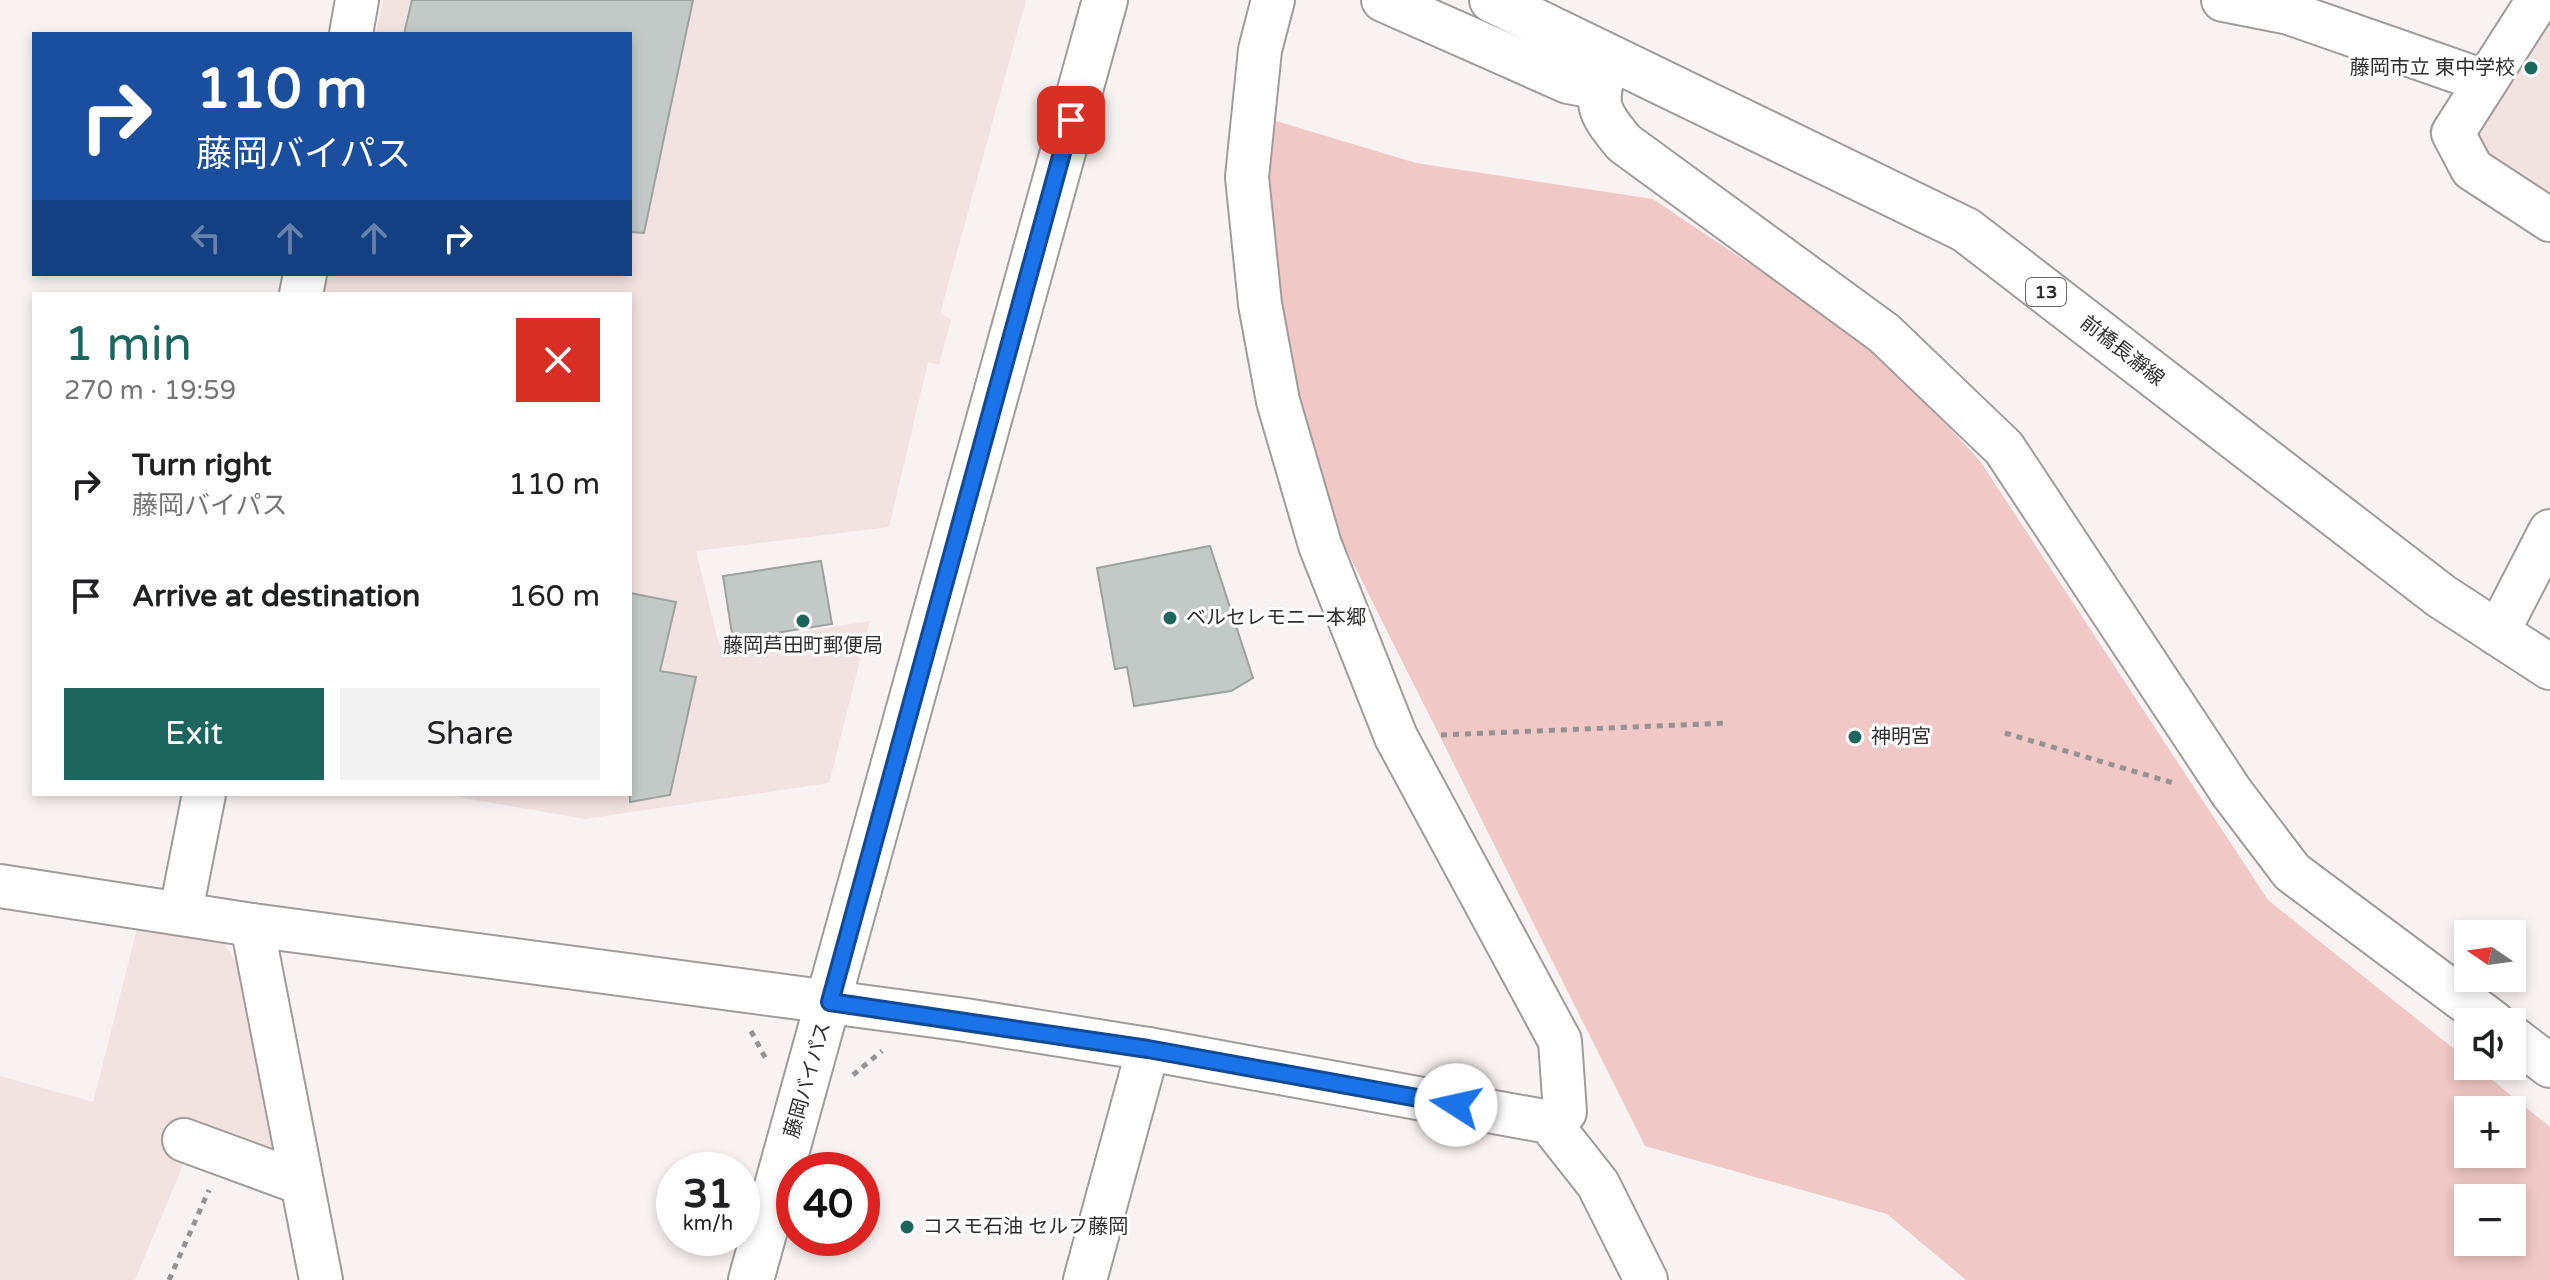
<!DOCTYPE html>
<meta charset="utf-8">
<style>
body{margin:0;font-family:"Varela Round","Noto Sans JP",sans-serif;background:#f2f2f2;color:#202124;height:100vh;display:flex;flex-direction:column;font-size:30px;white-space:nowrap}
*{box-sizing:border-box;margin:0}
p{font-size:26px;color:#757577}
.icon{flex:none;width:44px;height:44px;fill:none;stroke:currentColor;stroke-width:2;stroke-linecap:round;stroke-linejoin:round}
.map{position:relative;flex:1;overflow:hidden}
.panel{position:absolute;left:32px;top:292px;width:600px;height:504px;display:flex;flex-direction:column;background:#fff;border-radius:0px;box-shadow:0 4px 12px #0003}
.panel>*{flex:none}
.hud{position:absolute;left:32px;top:32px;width:600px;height:244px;border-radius:0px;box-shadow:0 4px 12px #0003;background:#1a4fa0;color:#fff;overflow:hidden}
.needle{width:52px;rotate:283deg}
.buttons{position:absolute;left:2454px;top:920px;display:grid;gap:16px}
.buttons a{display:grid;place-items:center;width:72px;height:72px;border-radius:0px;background:#fff;box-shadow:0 4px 12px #0003;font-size:40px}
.speed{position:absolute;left:656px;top:1152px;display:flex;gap:16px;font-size:40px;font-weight:700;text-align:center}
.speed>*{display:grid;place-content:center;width:104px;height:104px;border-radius:50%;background:#fff;box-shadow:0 4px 12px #0003;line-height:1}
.speed small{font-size:20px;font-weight:400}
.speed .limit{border:12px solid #d22;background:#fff;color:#111}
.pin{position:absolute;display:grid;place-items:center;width:68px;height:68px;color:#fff;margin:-34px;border-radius:16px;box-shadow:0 4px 12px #0006}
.me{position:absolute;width:88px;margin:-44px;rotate:280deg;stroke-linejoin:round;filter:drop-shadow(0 0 6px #0008)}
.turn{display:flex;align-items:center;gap:28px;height:168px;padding:0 32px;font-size:36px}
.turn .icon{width:104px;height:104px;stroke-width:2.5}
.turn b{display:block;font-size:56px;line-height:68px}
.lanes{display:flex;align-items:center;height:76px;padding:0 32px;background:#0003;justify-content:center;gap:40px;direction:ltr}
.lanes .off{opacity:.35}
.round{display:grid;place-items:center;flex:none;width:84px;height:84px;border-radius:0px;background:#f2f2f2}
.headline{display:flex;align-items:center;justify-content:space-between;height:136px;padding:0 32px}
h1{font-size:48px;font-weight:600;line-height:60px;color:#1c665e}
.primary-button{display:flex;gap:16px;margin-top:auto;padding:16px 32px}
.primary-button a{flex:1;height:92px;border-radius:0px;background:#1c665e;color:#fff;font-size:32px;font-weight:600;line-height:92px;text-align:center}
.primary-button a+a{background:#f2f2f2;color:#202124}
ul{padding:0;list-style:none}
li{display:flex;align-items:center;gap:24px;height:112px;padding:0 32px}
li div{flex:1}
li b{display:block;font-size:30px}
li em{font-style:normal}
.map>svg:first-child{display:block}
.built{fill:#f2e2e1}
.green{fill:#f0c8c6;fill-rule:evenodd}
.building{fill:#c2c9c7;stroke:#9ba2a0;stroke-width:2}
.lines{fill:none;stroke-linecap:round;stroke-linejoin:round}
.minor-casing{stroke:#a19b9a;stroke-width:46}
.major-casing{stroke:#a19b9a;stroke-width:48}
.highway-casing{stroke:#a19b9a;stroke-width:48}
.path{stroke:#979292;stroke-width:5;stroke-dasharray:6 6;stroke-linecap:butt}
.minor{stroke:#fff;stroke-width:42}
.major{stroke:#fff;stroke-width:44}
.highway{stroke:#fff;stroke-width:44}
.route-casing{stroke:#114b97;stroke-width:20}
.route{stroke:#1a73e8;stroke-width:14}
.poi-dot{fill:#1c665e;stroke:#fff;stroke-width:3}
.labels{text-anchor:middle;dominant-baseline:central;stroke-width:6;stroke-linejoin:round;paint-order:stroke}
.shield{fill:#fff;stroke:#6e6c6c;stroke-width:2}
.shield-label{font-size:18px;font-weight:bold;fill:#302d2d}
.poi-label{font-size:20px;fill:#302d2d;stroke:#fff;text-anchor:start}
.street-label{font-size:20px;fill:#302d2d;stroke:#fff}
</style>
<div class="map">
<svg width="2550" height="1280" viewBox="0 0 2550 1280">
<rect width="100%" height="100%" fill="#f9f2f2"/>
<g class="built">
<path d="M 383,0 L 1026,0 L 940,314 L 951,319 L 939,365 L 928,362 L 889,527 L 696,551 L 719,645 L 870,621 L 829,783 L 585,819 L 442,794 L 630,794 L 630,294 L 320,294 L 324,274 L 630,274 L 630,34 L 376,34 Z"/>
<path d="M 2550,12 L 2550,195 L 2484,152 L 2474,124 Z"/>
<path d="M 139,921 L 217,934 L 248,979 L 280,1190 L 186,1158 L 135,1280 L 0,1280 L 0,1076 L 93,1102 Z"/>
</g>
<path class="green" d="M 1266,118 L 1416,163 L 1653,199 L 1878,350 L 1980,461 L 2268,900 L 2468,1060 L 2468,1066 L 2475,1066 L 2550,1127 L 2550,1280 L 1966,1280 L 1887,1214 L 1645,1146 L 1329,515 L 1278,342 ZM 2468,1110 L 2512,1110 L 2512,1154 L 2468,1154 ZM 2468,1198 L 2512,1198 L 2512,1242 L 2468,1242 Z"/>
<g class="building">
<path d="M 412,0 L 693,0 L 644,233 L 630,232 L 630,34 L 404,34 Z"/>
<path d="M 1210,546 L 1253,678 L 1231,691 L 1134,706 L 1127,667 L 1115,669 L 1097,568 Z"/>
<path d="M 821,561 L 832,624 L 733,640 L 723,576 Z"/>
<path d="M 630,593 L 676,602 L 660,671 L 696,677 L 670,795 L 630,802 Z"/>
</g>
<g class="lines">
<defs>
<g id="minor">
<path d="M 1273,0 L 1260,50 L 1247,177 L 1260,304 L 1278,401 L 1320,545 L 1396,737 L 1560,1041 L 1565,1112 L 1549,1122"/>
<path d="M 1383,0 L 1568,82 L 1600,88"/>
<path d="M 2223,0 L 2289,13 L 2484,81"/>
<path d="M 2538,0 L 2453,133 L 2472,169 L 2550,220"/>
<path d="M 351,34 L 357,0"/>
<path d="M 1608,56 C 1597,102 1592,105 1624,143 L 1884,333 L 2004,448 L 2232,793 L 2292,872 L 2493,1022"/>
<path d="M 301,294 L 305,274"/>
<path d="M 2497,634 L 2550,531"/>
<path d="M 0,886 L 252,925 L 965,1020 L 1148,1049 L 1549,1122 L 1598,1184 L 1646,1280"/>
<path d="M 181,911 L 204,794"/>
<path d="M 252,925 L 321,1280"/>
<path d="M 2512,1037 L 2550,1066"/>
<path d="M 184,1140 L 301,1183"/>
<path d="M 1085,1280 L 1148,1049"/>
</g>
<path id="major" d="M 1492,0 L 1966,230 L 2441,596 L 2550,667"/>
<path id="highway" d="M 751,1280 L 1105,0"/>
</defs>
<use href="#minor" class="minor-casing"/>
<use href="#major" class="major-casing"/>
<use href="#highway" class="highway-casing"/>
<g class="path">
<path d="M 2005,733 L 2177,784"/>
<path d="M 1441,735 L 1727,723"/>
<path d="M 751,1031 L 767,1061"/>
<path d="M 853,1075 L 882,1051"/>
<path d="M 169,1280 L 209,1190"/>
</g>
<use href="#minor" class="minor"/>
<use href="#major" class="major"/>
<use href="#highway" class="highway"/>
</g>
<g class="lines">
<defs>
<path id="route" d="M 1071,120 L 830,1002 L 1148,1049 L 1456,1105"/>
</defs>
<use href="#route" class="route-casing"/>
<use href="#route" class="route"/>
</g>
<g class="poi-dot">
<circle cx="2531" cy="68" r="8"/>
<circle cx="1170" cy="618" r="8"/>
<circle cx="803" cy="621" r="8"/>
<circle cx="1855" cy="737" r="8"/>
<circle cx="907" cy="1227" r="8"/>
</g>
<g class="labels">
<rect class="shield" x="2026" y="278" width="40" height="28" rx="6"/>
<g class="shield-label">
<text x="2046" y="292">13</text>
</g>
<g class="poi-label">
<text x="2515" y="68" text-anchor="end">藤岡市立 東中学校</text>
<text x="1186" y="618">ベルセレモニー本郷</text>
<text x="803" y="646" text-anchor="middle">藤岡芦田町郵便局</text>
<text x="1871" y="737">神明宮</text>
<text x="923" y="1227">コスモ石油 セルフ藤岡</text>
</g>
<g class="street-label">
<text transform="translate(2122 351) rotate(38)">前橋長瀞線</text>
<text transform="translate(808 1080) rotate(-74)">藤岡バイパス</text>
</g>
</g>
</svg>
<div class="buttons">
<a><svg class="needle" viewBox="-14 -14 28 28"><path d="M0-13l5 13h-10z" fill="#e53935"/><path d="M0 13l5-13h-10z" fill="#757577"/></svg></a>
<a><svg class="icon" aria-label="sound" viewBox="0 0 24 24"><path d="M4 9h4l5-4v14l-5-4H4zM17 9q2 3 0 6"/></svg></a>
<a>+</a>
<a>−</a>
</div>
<div class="speed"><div>31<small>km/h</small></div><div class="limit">40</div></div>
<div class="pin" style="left:1071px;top:120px;background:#d93025"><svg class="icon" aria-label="arrive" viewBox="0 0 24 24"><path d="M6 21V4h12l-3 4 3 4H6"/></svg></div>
<svg class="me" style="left:1456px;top:1105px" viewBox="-20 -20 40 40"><circle r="19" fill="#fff"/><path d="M0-13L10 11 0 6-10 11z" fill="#1a73e8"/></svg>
<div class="hud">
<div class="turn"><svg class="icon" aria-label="right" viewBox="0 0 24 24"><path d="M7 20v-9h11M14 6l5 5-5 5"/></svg><div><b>110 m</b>藤岡バイパス</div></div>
<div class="lanes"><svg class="icon off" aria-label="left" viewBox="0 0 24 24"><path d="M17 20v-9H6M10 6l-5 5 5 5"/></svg><svg class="icon off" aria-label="ahead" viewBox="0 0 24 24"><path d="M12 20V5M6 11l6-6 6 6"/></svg><svg class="icon off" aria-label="ahead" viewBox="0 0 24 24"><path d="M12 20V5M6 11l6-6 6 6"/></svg><svg class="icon" aria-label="right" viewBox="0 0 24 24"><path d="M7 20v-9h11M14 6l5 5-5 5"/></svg></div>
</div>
<section class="panel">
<div class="headline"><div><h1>1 min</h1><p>270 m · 19:59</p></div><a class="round" style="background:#d93025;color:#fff"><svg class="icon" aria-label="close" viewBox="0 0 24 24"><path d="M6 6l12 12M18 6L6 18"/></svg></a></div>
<ul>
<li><svg class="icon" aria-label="right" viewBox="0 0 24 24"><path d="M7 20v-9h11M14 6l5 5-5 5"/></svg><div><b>Turn right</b><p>藤岡バイパス</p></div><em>110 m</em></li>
<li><svg class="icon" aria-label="arrive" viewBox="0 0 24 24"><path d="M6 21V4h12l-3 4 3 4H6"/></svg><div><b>Arrive at destination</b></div><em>160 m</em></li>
</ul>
<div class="primary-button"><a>Exit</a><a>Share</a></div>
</section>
</div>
